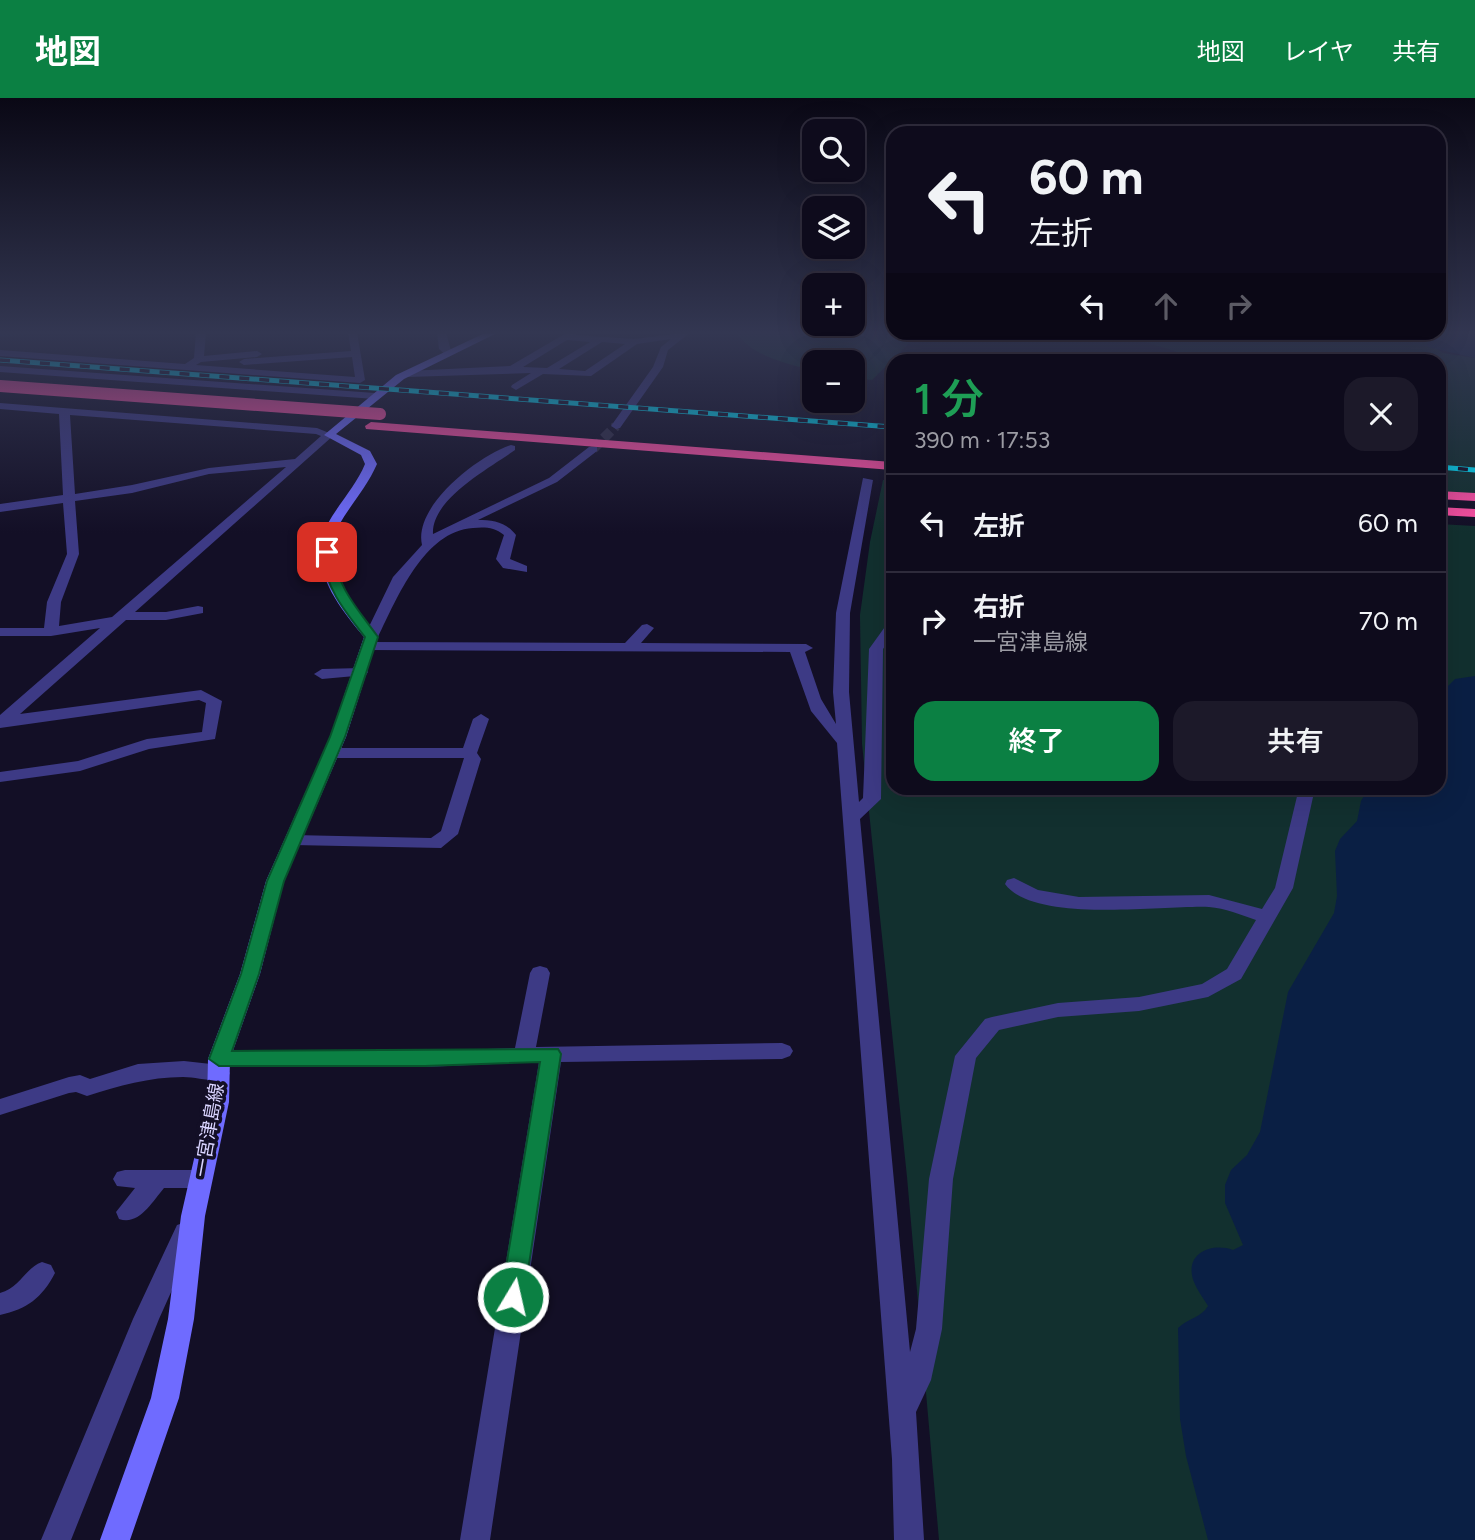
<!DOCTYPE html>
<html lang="ja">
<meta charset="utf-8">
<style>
body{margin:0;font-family:Figtree,"Noto Sans JP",sans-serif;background:#1c1929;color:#f1f3f6;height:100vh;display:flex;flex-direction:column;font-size:26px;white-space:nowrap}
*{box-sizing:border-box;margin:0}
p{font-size:23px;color:#9b9ba3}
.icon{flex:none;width:38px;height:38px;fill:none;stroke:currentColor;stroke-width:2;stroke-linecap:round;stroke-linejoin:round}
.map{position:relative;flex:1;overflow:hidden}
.drawer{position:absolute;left:886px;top:256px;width:560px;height:441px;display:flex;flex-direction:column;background:#0e0b1c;border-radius:21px;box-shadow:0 7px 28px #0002,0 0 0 2px #2e2b3b}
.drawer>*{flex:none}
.top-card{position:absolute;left:886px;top:28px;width:560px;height:214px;border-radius:21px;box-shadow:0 7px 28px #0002,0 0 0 2px #2e2b3b;background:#0e0b1c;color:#f1f3f6;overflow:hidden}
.fabs{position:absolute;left:802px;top:21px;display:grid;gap:14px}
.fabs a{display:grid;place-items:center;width:63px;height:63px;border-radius:14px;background:#0e0b1c;box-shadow:0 7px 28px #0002,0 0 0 2px #2e2b3b;font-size:35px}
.pin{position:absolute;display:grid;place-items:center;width:60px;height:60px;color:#fff;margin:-30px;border-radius:14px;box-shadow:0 4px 10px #0006}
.me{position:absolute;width:77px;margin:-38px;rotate:9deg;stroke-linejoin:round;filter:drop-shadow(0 0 5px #0008)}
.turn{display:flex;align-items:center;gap:24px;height:147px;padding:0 28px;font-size:32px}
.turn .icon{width:91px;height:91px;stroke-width:2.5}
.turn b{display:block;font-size:49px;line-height:60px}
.lanes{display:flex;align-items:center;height:66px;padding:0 28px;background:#0003;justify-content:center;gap:35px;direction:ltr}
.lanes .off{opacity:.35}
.round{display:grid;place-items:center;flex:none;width:74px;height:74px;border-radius:21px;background:#1c1929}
.head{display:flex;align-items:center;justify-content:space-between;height:119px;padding:0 28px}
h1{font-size:42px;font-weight:600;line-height:52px;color:#1e9e55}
.primary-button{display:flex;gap:14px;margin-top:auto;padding:14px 28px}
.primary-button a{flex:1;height:80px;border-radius:21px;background:#0b8043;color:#fff;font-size:28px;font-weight:600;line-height:80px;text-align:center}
.primary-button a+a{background:#1c1929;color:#f1f3f6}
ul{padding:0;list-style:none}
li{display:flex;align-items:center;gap:21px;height:98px;padding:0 28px;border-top:2px solid #2e2b3b}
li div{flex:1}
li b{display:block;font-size:26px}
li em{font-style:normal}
header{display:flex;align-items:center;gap:42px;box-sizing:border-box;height:98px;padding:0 35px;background:#0b8043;color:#fff}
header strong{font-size:33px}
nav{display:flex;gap:38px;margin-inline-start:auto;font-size:24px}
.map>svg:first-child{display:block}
.green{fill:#12302f}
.water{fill:#0a1f44}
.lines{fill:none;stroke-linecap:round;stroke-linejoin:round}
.stream{stroke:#0a1f44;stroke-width:4.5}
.street-tunnel{stroke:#312d47;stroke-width:10;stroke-dasharray:10 5;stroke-linecap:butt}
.street{fill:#3d3a85;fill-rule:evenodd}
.secondary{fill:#6f6bff;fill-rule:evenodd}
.highway{fill:#ff4fa3;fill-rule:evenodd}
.rail-casing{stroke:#00e5ff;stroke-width:5}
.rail{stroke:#130f26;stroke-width:3.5;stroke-dasharray:10;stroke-linecap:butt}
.highway-bridge{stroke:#ff4fa3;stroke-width:12}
.route{fill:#0b8043;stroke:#07532c;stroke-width:2}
.labels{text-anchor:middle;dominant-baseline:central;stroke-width:7;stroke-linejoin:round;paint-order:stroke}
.street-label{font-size:19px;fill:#d9d4ff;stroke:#130f26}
</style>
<header>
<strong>地図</strong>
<nav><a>地図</a><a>レイヤ</a><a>共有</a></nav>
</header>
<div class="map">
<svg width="1475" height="1442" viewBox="0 0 1475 1442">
<rect width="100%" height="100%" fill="#130f26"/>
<g class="green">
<path d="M 737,234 L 919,235 L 872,282 L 852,280 L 852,264 L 814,264 L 814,272 C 790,267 748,257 737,234 Z"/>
<path d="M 1115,235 L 1434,235 L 1437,239 L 1428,245 L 1443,255 L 1475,260 L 1475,396 L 1439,393 L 1438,262 L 1188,262 L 1175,253 Z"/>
<path d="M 883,382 L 892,382 L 892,690 L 1415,690 L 1248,1148 L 1243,1442 L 939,1442 L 907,1079 L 862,646 L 860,517 L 870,444 Z"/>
<path d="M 1439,426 L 1475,428 L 1475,589 L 1439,615 Z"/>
</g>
<g class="water">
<path d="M 1475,234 L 1475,260 L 1428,249 L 1427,245 L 1437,239 L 1434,235 Z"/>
<path d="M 1475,578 L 1475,1442 L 1208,1442 L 1186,1358 L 1180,1321 L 1178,1230 C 1187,1221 1202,1219 1208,1208 C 1204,1201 1197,1192 1194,1184 C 1183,1156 1211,1144 1233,1152 L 1243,1147 L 1225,1105 L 1225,1087 L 1231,1072 L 1247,1057 L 1260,1034 L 1288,894 L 1334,815 L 1337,798 L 1335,753 L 1340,741 L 1357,723 L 1361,703 L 1369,690 L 1438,690 L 1439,597 L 1455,581 Z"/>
</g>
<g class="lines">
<path class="stream" d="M 0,236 L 30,234"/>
<path class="street-tunnel" d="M 593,351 L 616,328"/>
<g class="street">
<path d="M 0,234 L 6,234 L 0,237 Z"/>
<path d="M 196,234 L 206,234 L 204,258 L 257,253 L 262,256 L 257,259 L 201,264 L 196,267 L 355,279 L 352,259 L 244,267 L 239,264 L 244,261 L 351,253 L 348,234 L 357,234 L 365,282 L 360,285 L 0,258 L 0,252 L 185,266 L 194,260 Z"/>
<path d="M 437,234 L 446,234 L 452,257 L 446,257 L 439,251 Z"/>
<path d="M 568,234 L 578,234 L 576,237 L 634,241 L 691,234 L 668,252 L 663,269 L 620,330 L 616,331 L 611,328 L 653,269 L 661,249 L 671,241 L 637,246 L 591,278 L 543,276 L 516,292 L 511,289 L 512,287 L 531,275 L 407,279 L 402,276 L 407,273 L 510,268 ZM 567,242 L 590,244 L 547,270 L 523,269 ZM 602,244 L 625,246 L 585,273 L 559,271 Z"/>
<path d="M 0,268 L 375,295 L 380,298 L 375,301 L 0,274 Z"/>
<path d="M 0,305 L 317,330 L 334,337 L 135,514 L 166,514 L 198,508 L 203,509 L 203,515 L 166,522 L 126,522 L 20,616 L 201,592 L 222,603 L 215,641 L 149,651 L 80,673 L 0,684 L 0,674 L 78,663 L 147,641 L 202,634 L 206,605 L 199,602 L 0,630 L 0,617 L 100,530 L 51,538 L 0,538 L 0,530 L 44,530 L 47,504 L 67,456 L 63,405 L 0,414 L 0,406 L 63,397 L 59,316 L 0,311 ZM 70,317 L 316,336 L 321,338 L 295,361 L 209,370 L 132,387 L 75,396 ZM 286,369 L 112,519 L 59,528 L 61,504 L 79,456 L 75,403 L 132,395 L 209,376 Z"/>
<path d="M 511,347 L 515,348 L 515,352 C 490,370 431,401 433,436 L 549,380 L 589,349 L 597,349 L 597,353 L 557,384 L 478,422 C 493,422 506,424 516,437 L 510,461 L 527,468 L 527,474 L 503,470 L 496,461 L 504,437 C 494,429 485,429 473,430 C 424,433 397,500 378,539 L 376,542 L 366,542 L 364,539 L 393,479 L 422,447 C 413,408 478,358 511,347 Z"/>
<path d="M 863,380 L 873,382 L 850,515 L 849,594 L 859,704 L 863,700 L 869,551 L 887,526 L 892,525 L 892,538 L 883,551 L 881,701 L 860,721 L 910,1254 L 916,1231 L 929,1081 L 955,958 L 985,921 L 992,919 L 1058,905 L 1139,899 L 1202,886 L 1227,871 L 1256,822 C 1241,817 1225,810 1209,809 C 1164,807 1034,826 1005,786 L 1007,782 L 1014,780 L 1038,792 L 1079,799 L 1209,797 L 1262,811 L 1275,790 L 1299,690 L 1315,690 L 1293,790 L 1241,881 L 1208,899 L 1139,913 L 1058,919 L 999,932 L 976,960 L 953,1081 L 942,1231 L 931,1282 L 916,1314 L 924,1442 L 894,1442 L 892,1361 L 837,645 L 811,613 L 790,554 L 369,552 L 362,548 L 369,544 L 625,545 L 642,527 L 647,526 L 654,530 L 641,545 L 806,546 L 813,550 L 805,554 L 821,601 L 836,626 L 833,594 L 836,515 Z"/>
<path d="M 361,570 L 366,571 L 368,574 L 366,577 L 322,581 L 314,576 L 322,571 Z"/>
<path d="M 481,616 L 489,621 L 477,655 L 481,661 L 458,736 L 441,750 L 293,747 L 284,742 L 293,737 L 431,740 L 441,733 L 464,660 L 331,660 L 323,655 L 331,650 L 463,650 L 473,621 Z"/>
<path d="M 540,868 L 547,870 L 550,875 L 536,949 L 782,945 L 790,948 L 793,953 L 790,958 L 782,961 L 561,964 L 490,1442 L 460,1442 L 539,964 L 425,969 L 225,969 L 230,975 L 227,981 C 212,985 198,979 183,979 C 149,979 119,988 87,998 L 76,994 L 69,995 L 0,1017 L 0,1001 L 69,979 L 80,977 L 90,981 L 138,966 L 184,963 L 211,966 L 208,961 L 211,955 L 219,953 L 425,953 L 515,950 L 530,875 L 533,870 Z"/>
<path d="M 125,1072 L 200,1072 L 208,1074 L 212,1081 L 208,1088 L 200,1090 L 164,1090 C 152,1104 139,1128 119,1121 L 116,1114 L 135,1090 L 117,1088 L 113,1081 L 117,1074 Z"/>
<path d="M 186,1124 L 195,1127 L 198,1134 L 159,1221 L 71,1442 L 41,1442 L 133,1221 L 177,1127 Z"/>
<path d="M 42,1164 L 51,1167 L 55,1175 C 42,1200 27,1211 0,1217 L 0,1195 C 20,1190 25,1170 42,1164 Z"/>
</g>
<path class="secondary" d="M 487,234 L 499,234 L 404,281 L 336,336 L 370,353 L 377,366 C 367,389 351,406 339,427 C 317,469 355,507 378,539 L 346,639 L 284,783 L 260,876 L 230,961 L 229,1004 L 205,1118 L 194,1221 L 179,1300 L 130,1442 L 100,1442 L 151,1300 L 168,1221 L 181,1118 L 207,1004 L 208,961 L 240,876 L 266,783 L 330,639 L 364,539 C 339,509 305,467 327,427 C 339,405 356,388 365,366 L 361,357 L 324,337 L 396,277 Z"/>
<g class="highway">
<path d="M 371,324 L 892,364 L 892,372 L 366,331 L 365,328 Z"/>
<path d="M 1438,393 L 1475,395 L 1475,403 L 1438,401 Z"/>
<path d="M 1438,409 L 1475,411 L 1475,419 L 1438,417 Z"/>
</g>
<defs>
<g id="rail">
<path d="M 0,262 L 892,329"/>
<path d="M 1438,369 L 1475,372"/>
</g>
</defs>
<use href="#rail" class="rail-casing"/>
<use href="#rail" class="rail"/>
<path class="highway-bridge" d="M 0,288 L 380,316"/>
</g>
<linearGradient id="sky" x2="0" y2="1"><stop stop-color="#0a0815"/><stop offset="0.54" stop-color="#333752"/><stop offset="1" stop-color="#333752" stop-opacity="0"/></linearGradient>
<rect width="1475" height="435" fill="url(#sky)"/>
<path class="route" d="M 327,451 L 333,454 C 338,491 357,510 378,539 L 345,639 L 284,783 L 259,876 L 232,953 L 558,951 L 561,956 L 524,1199 L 521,1206 L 513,1209 L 505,1206 L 501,1199 L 540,964 L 425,968 L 219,968 L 209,961 L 241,876 L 267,783 L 330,639 L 365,539 C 343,511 326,490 321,454 Z"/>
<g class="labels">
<g class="street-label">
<text transform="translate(209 1032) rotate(-80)">一宮津島線</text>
</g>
</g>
</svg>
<div class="fabs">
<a><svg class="icon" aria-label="search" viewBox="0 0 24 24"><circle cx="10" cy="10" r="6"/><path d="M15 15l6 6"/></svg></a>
<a><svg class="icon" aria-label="layers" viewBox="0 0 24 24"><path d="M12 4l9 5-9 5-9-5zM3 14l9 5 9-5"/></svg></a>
<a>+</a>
<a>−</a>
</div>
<div class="pin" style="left:327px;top:454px;background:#d93025"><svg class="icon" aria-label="arrive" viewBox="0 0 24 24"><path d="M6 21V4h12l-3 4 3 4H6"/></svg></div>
<svg class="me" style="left:513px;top:1199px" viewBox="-20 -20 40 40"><circle r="17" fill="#0b8043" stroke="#fff" stroke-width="3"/><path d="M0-11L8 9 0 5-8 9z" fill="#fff"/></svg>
<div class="top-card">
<div class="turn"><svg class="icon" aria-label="left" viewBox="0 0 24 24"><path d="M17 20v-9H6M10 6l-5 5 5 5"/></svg><div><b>60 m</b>左折</div></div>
<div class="lanes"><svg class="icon" aria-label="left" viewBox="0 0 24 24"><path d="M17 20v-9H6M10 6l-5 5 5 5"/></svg><svg class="icon off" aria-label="ahead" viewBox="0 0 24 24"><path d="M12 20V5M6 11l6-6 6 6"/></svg><svg class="icon off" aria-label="right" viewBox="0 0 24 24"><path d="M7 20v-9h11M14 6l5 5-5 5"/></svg></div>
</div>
<section class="drawer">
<div class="head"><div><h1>1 分</h1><p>390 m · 17:53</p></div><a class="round"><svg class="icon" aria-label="close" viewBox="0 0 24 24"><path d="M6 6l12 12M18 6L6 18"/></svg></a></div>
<ul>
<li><svg class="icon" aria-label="left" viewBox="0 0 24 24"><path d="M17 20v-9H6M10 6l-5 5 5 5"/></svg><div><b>左折</b></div><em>60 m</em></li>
<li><svg class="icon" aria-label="right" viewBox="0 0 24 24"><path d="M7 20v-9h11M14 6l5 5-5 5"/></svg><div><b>右折</b><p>一宮津島線</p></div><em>70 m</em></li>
</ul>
<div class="primary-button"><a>終了</a><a>共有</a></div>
</section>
</div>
